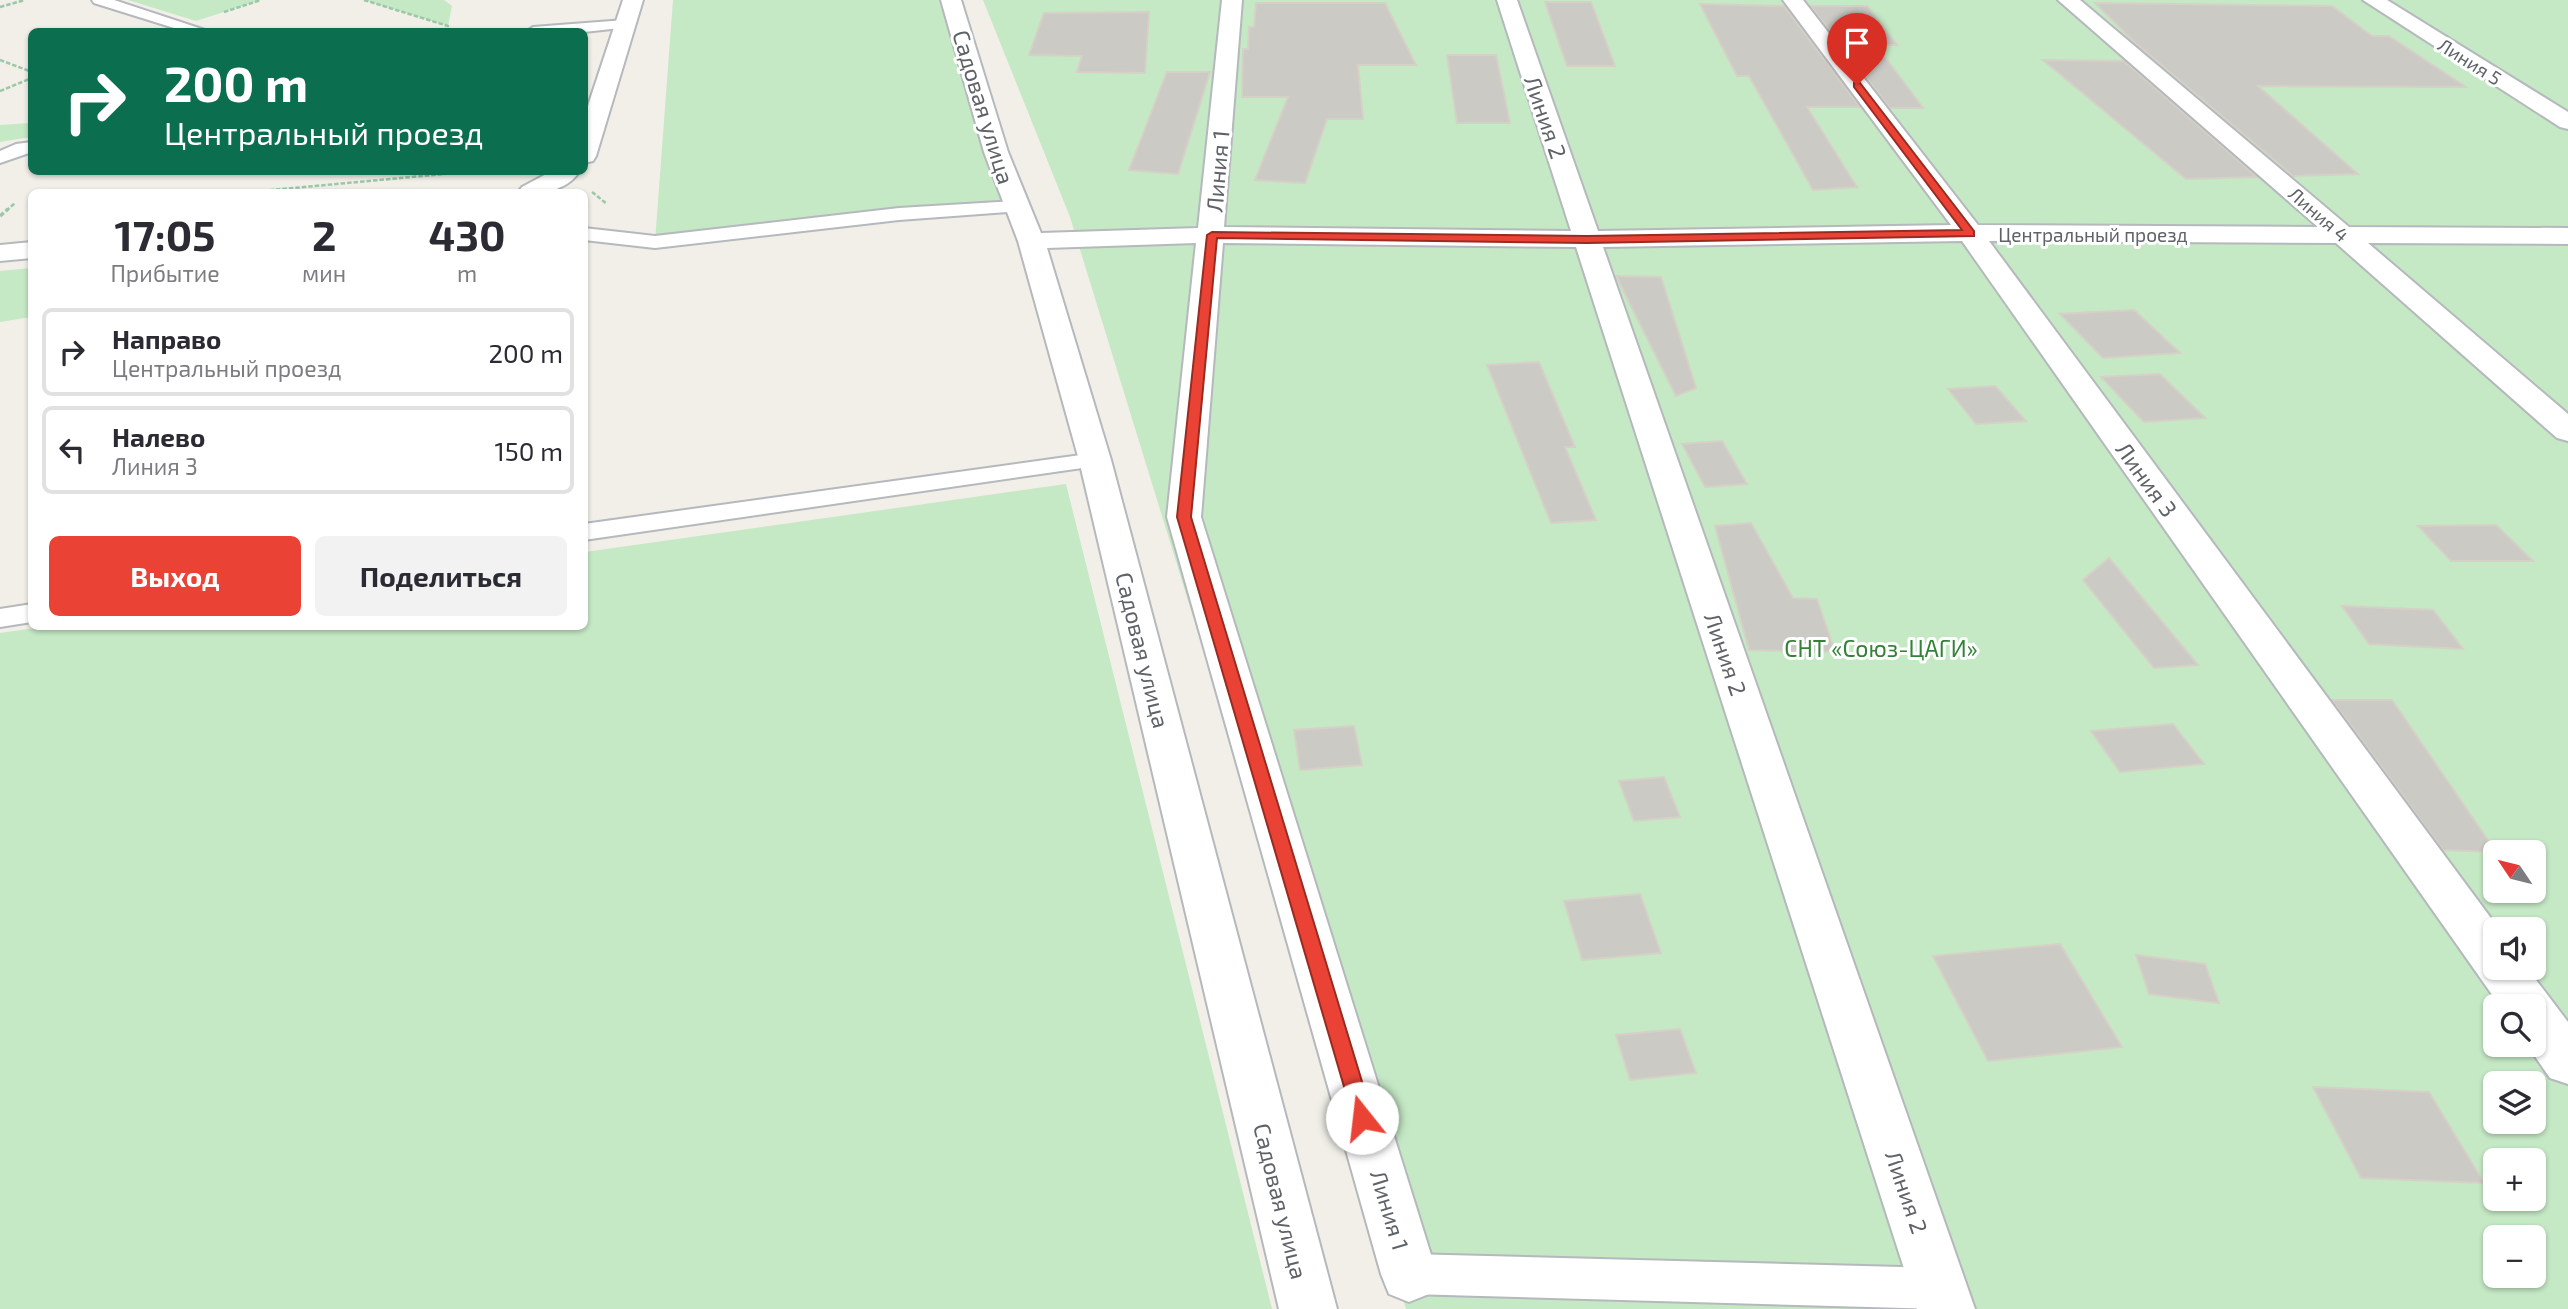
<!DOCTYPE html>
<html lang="ru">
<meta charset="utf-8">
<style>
body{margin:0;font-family:"Exo 2",sans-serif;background:#f2f2f3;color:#2b2b33;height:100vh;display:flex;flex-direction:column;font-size:26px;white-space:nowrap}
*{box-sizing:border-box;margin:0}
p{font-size:23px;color:#7c7c81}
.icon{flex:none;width:38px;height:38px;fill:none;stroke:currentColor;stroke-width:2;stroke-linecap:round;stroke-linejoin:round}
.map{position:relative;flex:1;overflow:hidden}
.sheet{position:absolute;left:28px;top:189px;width:560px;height:441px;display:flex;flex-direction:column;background:#fff;border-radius:10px;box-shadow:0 2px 5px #0004}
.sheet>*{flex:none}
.guide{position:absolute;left:28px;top:28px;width:560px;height:147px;border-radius:10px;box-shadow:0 2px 5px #0004;background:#0b6e4f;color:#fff;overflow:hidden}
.needle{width:46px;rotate:305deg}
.buttons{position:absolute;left:2483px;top:840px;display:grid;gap:14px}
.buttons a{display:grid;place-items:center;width:63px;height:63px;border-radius:10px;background:#fff;box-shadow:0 2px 5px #0004;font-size:35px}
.pin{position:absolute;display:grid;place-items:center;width:60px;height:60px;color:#fff;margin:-72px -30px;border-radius:50% 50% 50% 0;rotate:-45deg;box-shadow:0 0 7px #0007}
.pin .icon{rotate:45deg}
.me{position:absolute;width:77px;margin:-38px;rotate:344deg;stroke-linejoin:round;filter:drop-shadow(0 0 5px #0008)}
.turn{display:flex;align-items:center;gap:24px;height:147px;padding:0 21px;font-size:32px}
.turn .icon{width:91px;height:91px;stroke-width:2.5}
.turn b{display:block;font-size:49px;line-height:60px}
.eta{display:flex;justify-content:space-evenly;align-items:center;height:119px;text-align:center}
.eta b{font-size:42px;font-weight:700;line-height:49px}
.action{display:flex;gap:14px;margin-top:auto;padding:14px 21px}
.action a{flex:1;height:80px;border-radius:10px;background:#ea4335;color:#fff;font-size:28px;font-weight:700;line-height:80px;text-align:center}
.action a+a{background:#f2f2f3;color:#2b2b33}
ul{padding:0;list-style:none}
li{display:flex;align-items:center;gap:21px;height:88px;margin:0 14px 10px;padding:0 7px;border:4px solid #e1e1e2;border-radius:10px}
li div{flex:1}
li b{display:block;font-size:26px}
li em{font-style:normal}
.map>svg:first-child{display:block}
.green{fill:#c5e8c5;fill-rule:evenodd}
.building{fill:#cccac5;stroke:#d6d1c6;stroke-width:2}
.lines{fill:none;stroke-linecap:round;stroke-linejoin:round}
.lane-casing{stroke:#b5b8bc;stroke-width:4}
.street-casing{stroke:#b5b8bc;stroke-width:4}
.path-far1{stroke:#9cc7a9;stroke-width:2.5;stroke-dasharray:4.5 2;stroke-linecap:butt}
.path{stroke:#9cc7a9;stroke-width:3.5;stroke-dasharray:5 2.5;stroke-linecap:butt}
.lane{fill:#fff;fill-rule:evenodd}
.street{fill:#fff;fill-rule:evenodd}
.route{fill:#ea4335;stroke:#982c22;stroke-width:2}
.labels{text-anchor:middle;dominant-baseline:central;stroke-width:6;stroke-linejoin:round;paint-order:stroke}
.far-street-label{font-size:19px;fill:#5f6368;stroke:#fff}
.street-label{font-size:23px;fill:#5f6368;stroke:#fff}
.park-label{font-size:23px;fill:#348238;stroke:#fff}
</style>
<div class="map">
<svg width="2568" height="1309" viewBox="0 0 2568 1309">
<rect width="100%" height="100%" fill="#f1efe8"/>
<g class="green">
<path d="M 128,0 L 261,0 L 196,21 Z"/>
<path d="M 364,0 L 444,0 L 452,6 L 448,26 Z"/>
<path d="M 673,0 L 951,0 L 1013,200 L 655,242 Z"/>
<path d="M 983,0 L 2568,0 L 2568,1309 L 1406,1309 L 1070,217 ZM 2496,852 L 2534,852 L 2534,891 L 2496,891 ZM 2496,929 L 2534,929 L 2534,968 L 2496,968 ZM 2496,1006 L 2534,1006 L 2534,1045 L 2496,1045 ZM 2496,1083 L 2534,1083 L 2534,1122 L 2496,1122 ZM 2496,1160 L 2534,1160 L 2534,1199 L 2496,1199 ZM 2496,1237 L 2534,1237 L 2534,1276 L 2496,1276 Z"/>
<path d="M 31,123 L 31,137 L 0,142 L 0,125 Z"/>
<path d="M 31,268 L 31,317 L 0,322 L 0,271 Z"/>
<path d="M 1066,484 L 1272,1309 L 0,1309 L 0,633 L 49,626 L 584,626 L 585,552 Z"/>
</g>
<g class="building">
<path d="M 1545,2 L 1591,2 L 1615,66 L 1567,66 Z"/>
<path d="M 1256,3 L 1385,3 L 1416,65 L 1358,65 L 1363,119 L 1327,119 L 1305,183 L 1255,180 L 1288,97 L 1242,97 L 1243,49 L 1248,49 L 1249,27 L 1254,27 Z"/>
<path d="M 2095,3 L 2332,6 L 2372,36 L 2389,36 L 2466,87 L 2258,86 L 2358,174 L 2293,176 L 2134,42 Z"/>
<path d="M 1700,4 L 1784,6 L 1860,107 L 1807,107 L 1857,187 L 1813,190 L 1749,76 L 1737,76 Z"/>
<path d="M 1811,6 L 1867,6 L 1897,45 L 1876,45 L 1923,108 L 1890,108 Z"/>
<path d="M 1149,12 L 1145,73 L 1077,72 L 1082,56 L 1029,55 L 1044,13 Z"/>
<path d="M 1447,55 L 1496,55 L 1510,123 L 1457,123 Z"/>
<path d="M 2043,60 L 2124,61 L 2257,177 L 2186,179 Z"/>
<path d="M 1167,72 L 1210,72 L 1178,174 L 1129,170 Z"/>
<path d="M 1616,276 L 1661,277 L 1696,388 L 1676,396 Z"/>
<path d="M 2134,310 L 2180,353 L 2103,358 L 2060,314 Z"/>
<path d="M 1539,362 L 1575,447 L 1565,447 L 1596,520 L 1551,523 L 1487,365 Z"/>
<path d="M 2160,374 L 2205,418 L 2144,422 L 2101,377 Z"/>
<path d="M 1995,386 L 2026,421 L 1976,424 L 1948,389 Z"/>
<path d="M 1722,441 L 1747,484 L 1705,487 L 1682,444 Z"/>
<path d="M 1751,523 L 1793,598 L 1817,599 L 1835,652 L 1749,650 L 1715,526 Z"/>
<path d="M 2496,525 L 2533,561 L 2451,561 L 2418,526 Z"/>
<path d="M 2109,558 L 2198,665 L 2154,668 L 2083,580 Z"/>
<path d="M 2342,606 L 2433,610 L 2463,649 L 2369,644 Z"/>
<path d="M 2332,700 L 2392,700 L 2496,852 L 2443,850 Z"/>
<path d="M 2173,724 L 2204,764 L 2120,772 L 2091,731 Z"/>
<path d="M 1354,726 L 1362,765 L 1300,770 L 1294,730 Z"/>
<path d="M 1664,777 L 1680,817 L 1634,821 L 1619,781 Z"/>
<path d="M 1640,894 L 1661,953 L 1582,960 L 1564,901 Z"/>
<path d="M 2060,944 L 2122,1047 L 1988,1061 L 1933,956 Z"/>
<path d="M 2136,955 L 2205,964 L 2219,1003 L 2149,994 Z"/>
<path d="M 1680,1029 L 1696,1073 L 1630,1080 L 1616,1035 Z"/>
<path d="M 2313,1087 L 2429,1092 L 2484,1183 L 2361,1178 Z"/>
</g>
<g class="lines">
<defs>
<g id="lane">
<path d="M 92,0 L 114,0 L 211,32 L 187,32 L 94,3 Z"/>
<path d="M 625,20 L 630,21 L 632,24 L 630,27 L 584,32 L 526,32 L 533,27 Z"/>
<path d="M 32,142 L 32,152 L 0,163 L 0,151 L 16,144 Z"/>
<path d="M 1015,201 L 1022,203 L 1024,207 L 1022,211 L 899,220 L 655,248 L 584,240 L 584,228 L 655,236 L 899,208 Z"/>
<path d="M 1095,453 L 1103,455 L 1107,460 L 1103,465 L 584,540 L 584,524 Z"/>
<path d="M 32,604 L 32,622 L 0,627 L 0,609 Z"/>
<path d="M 1409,1254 L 1939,1268 L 1954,1274 L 1960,1289 L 1954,1304 L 1940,1309 L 1409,1294 L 1395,1288 L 1389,1274 L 1395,1260 Z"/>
</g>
<g id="street">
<path d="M 623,0 L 643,0 L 596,156 L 593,161 L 584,163 L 584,118 Z"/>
<path d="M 941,0 L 961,0 L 1008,152 L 1041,233 L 1198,228 L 1222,0 L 1242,0 L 1224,227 L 1571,231 L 1497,0 L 1517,0 L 1598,231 L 1951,225 L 1783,0 L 1803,0 L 1978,225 L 2318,227 L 2058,0 L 2080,0 L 2349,227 L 2568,228 L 2568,244 L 2368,243 L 2568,414 L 2568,441 L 2557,438 L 2336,243 L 1989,241 L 2499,929 L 2496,929 L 2496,968 L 2527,968 L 2568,1022 L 2568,1084 L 2550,1078 L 2527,1045 L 2534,1045 L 2534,1006 L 2500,1006 L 1962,241 L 1603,247 L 1975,1309 L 1917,1309 L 1576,247 L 1223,243 L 1201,517 L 1437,1274 L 1429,1294 L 1409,1302 L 1389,1294 L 1381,1274 L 1167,517 L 1196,243 L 1047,248 L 1111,460 L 1337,1309 L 1279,1309 L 1079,460 L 1018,241 L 984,152 Z"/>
<path d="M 2363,0 L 2387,0 L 2568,112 L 2568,129 L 2560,127 Z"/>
<path d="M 550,172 L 579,172 C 566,192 539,194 518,192 L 522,187 Z"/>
<path d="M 32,242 L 32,258 L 0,261 L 0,245 Z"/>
</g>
</defs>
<use href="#lane" class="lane-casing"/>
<use href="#street" class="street-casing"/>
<g class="path-far1">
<path d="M 364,0 L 448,26 L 443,32"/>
<path d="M 0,7 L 25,0"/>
<path d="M 224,12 L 261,0"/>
<path d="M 0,60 L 32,72"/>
<path d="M 0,91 L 32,78"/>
<path d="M 250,192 L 466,172"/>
<path d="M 592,192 L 607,204"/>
<path d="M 6,211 L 15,203"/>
</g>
<path class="path" d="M 0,216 L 8,209"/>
<use href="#lane" class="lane"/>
<use href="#street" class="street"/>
</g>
<path class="route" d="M 1854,83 L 1860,83 L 1974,231 L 1974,236 L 1587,243 L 1217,238 L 1191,517 L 1373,1118 L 1370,1124 L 1362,1127 L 1355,1124 L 1177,517 L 1207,235 L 1212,232 L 1587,236 L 1962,230 L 1854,87 Z"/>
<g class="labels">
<g class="far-street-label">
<text transform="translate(2470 61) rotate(32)">Линия 5</text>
<text transform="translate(2319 214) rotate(41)">Линия 4</text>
<text x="2093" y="234">Центральный проезд</text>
</g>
<g class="street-label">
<text transform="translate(984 107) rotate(73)">Садовая улица</text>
<text transform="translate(1546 117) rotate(71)">Линия 2</text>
<text transform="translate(1217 171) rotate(-85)">Линия 1</text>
<text transform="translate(2147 479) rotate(54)">Линия 3</text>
<text transform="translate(1143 650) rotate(76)">Садовая улица</text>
<text transform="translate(1726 654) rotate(71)">Линия 2</text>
<text transform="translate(1907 1192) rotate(71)">Линия 2</text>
<text transform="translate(1281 1201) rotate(76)">Садовая улица</text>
<text transform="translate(1390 1210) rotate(73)">Линия 1</text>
</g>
<g class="park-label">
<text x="1881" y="648">СНТ «Союз-ЦАГИ»</text>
</g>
</g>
</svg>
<div class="buttons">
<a><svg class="needle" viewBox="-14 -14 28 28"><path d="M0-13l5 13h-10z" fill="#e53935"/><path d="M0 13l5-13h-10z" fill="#7c7c81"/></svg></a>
<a><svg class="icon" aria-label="sound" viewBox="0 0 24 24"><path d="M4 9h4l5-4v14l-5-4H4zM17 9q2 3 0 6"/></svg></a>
<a><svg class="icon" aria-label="search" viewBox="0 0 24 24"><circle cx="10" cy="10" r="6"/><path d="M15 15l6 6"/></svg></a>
<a><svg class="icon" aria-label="layers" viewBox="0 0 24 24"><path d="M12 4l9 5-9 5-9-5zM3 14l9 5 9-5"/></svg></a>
<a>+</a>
<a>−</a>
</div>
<div class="pin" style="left:1857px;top:85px;background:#d93025"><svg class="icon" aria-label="arrive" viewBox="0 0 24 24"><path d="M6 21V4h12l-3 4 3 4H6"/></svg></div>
<svg class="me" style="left:1362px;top:1118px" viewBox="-20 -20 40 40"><circle r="19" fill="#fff"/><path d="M0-13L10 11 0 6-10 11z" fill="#ea4335"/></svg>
<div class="guide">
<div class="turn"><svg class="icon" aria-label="right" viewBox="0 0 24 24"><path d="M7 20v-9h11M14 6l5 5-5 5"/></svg><div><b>200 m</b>Центральный проезд</div></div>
</div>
<section class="sheet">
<div class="eta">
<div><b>17:05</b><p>Прибытие</p></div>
<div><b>2</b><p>мин</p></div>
<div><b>430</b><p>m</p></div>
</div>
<ul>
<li><svg class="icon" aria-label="right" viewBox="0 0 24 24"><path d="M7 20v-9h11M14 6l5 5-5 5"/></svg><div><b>Направо</b><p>Центральный проезд</p></div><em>200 m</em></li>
<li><svg class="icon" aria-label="left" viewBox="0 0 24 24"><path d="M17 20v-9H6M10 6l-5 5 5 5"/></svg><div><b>Налево</b><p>Линия 3</p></div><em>150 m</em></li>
</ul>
<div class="action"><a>Выход</a><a>Поделиться</a></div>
</section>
</div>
